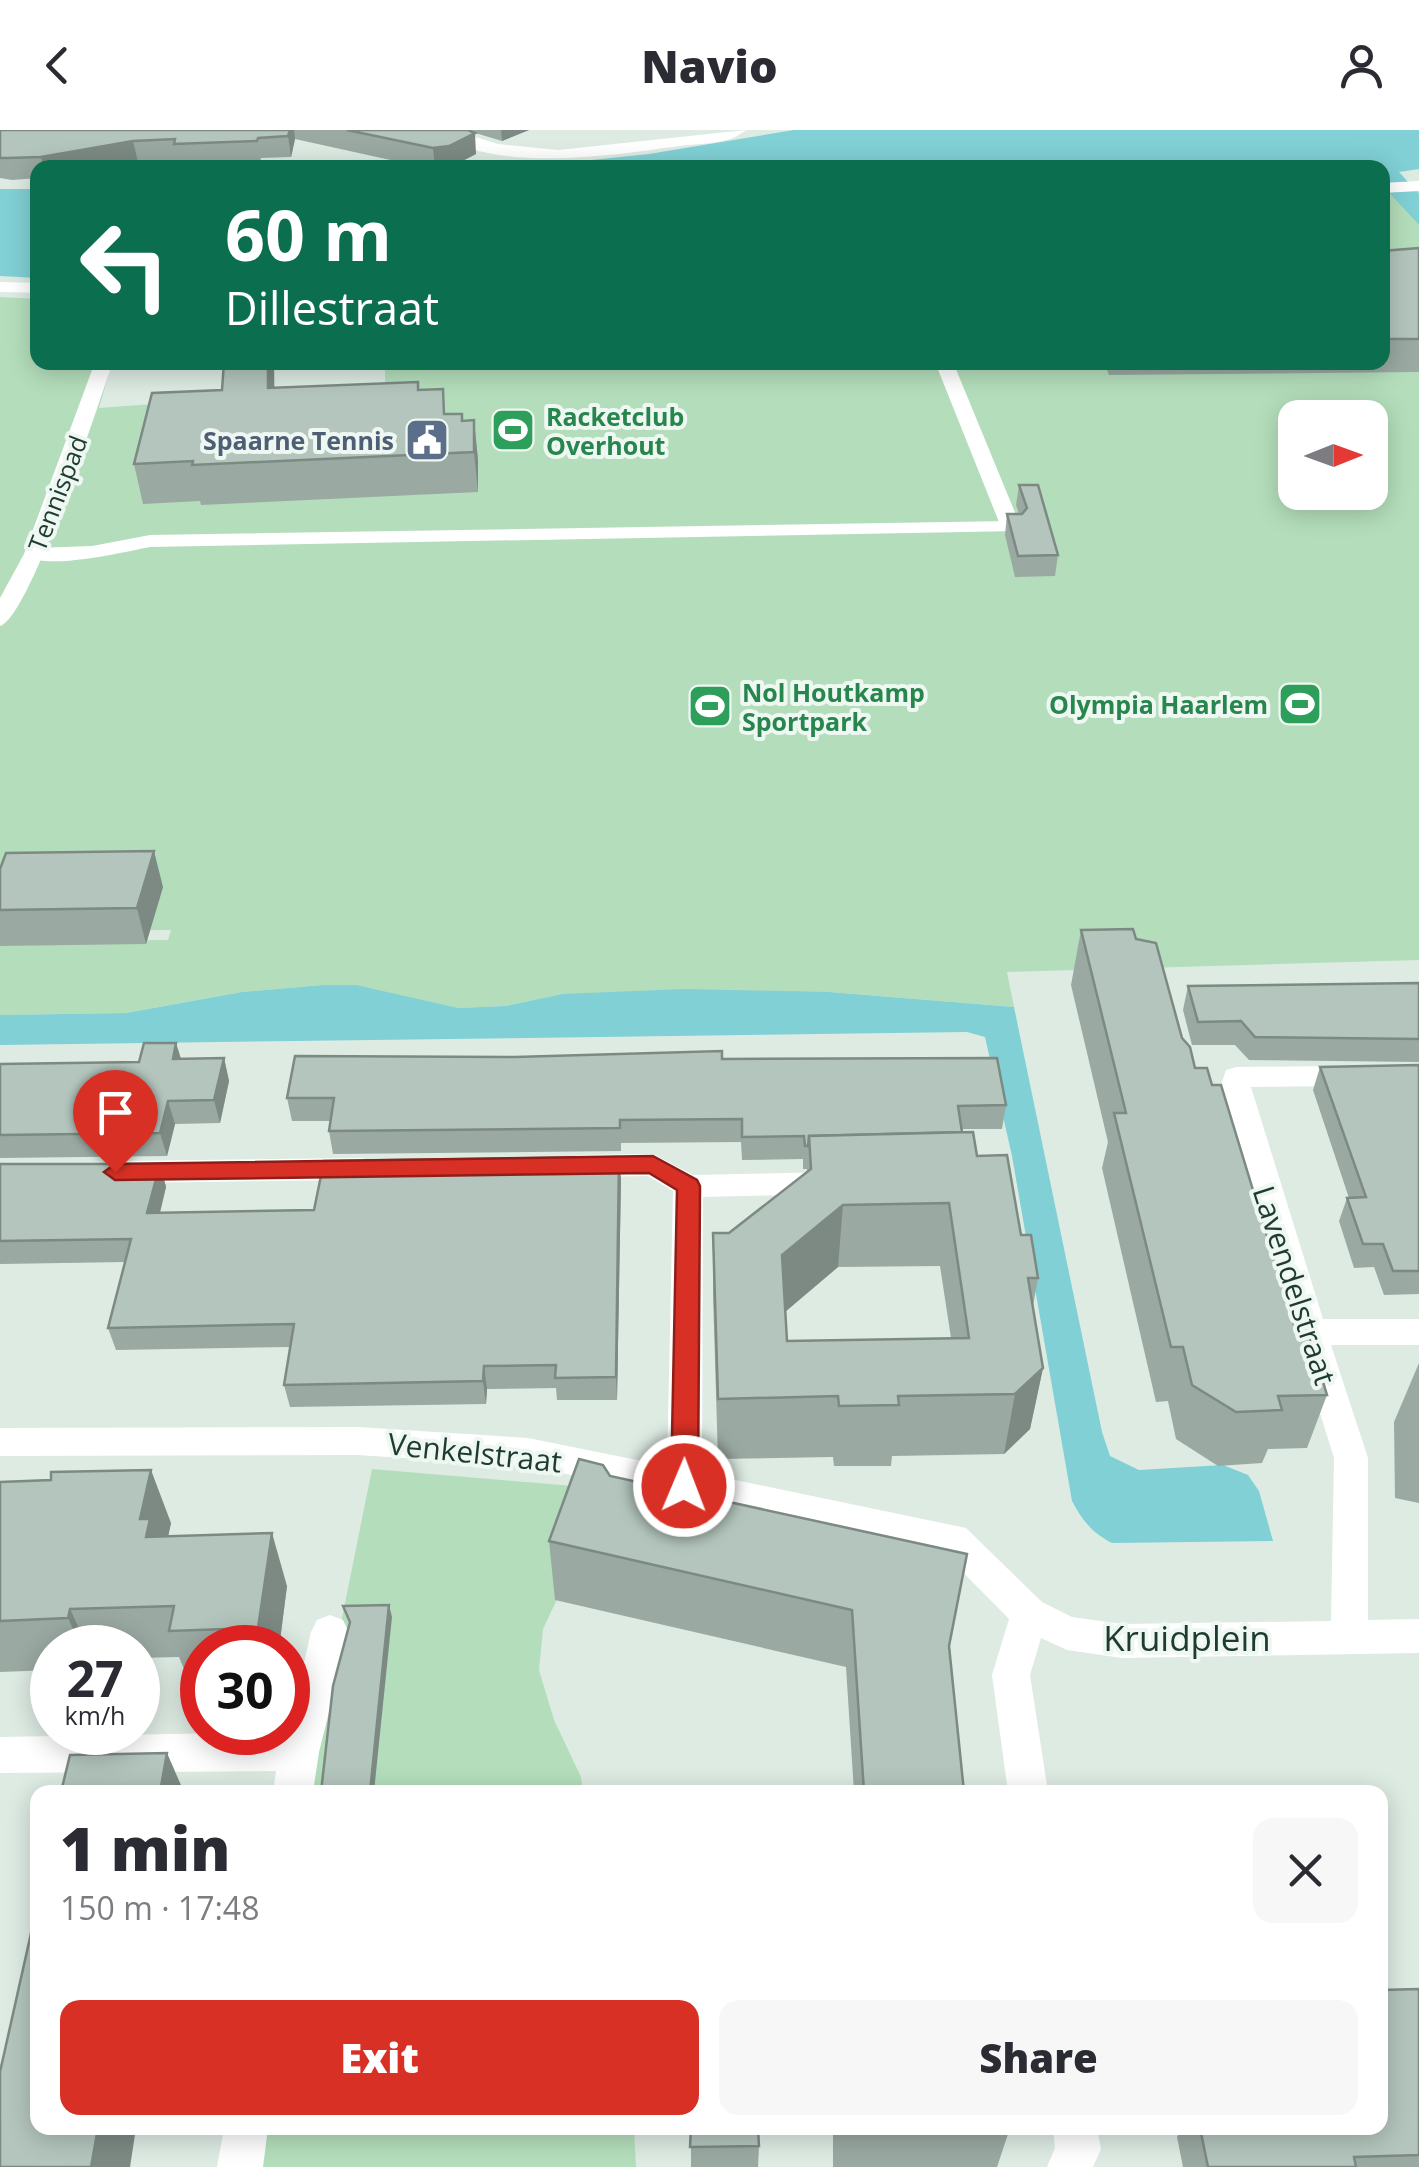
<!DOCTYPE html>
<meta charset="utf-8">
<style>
body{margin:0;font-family:"Open Sans",sans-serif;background:#f7f7f7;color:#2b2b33;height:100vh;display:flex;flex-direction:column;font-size:38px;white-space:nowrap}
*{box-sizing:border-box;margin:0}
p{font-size:32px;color:#7c7c81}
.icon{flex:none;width:55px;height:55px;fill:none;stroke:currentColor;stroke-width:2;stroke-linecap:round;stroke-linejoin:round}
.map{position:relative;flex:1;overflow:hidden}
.drawer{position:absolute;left:30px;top:1655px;width:1358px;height:350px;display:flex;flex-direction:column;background:#fff;border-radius:20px;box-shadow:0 5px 25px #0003}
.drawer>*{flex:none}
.hud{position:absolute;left:30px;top:30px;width:1360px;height:210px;border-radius:20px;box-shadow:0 5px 25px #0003;background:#0b6e4f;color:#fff;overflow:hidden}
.needle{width:65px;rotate:89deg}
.buttons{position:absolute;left:1278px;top:270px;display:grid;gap:20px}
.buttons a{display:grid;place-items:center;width:110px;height:110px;border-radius:20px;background:#fff;box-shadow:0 5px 25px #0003;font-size:50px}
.speed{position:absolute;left:30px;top:1495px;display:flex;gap:20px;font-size:50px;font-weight:700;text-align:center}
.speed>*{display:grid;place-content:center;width:130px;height:130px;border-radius:50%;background:#fff;box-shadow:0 5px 25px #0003;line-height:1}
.speed small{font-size:25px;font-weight:400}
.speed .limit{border:15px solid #d22;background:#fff;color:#111}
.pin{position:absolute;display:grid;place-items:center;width:85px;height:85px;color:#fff;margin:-102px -42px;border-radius:50% 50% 50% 0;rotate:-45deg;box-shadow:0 0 10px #0007}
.pin .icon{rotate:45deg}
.me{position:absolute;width:110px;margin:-55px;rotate:1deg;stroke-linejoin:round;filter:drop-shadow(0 0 8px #0008)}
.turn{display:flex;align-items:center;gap:35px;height:210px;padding:0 30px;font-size:45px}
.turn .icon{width:130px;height:130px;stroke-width:2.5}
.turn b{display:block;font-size:70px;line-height:85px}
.round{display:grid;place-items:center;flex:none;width:105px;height:105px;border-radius:20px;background:#f7f7f7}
.overview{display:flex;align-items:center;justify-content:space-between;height:170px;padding:0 30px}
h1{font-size:60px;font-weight:800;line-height:75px}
.button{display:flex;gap:20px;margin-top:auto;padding:20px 30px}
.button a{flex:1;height:115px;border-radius:20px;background:#d93025;color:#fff;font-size:40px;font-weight:800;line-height:115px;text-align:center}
.button a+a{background:#f7f7f7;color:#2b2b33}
header{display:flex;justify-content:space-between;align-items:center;height:130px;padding:0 30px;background:#fff;font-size:45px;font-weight:800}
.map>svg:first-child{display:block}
.green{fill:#b4debb;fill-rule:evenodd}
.water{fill:#80d0d5}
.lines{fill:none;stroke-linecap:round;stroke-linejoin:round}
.pedestrian{fill:#fff;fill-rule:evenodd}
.minor{fill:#fff;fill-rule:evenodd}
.wall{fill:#9aa9a2;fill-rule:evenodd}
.shaded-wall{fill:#7d8a84}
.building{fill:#b3c5bc;stroke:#7d8a84;stroke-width:2.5;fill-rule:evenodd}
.route{fill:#d93025;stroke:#8d1f18;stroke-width:2.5}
.labels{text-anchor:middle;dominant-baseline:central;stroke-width:8;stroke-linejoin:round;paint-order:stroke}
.far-leisure-label{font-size:25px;font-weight:bold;fill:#27864d;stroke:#eef7f1;text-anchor:start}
.far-service-label{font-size:25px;font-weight:bold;fill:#4e5e75;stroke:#eef7f1;text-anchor:end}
.far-street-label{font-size:25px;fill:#1e3b30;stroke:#eef7f1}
.street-label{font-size:30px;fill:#1e3b30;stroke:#eef7f1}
.near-street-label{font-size:35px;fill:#1e3b30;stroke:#eef7f1}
</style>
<header><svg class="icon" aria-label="back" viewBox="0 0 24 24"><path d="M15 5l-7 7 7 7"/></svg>Navio<svg class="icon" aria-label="person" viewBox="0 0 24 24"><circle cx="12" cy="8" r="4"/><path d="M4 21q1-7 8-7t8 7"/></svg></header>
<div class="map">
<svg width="1419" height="2037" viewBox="0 0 1419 2037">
<rect width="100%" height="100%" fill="#ddebe3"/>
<g class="green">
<path d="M 1419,60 L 1419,830 L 1007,842 L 1014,877 L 829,862 L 562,864 L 506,876 L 458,878 L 323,855 L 242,862 L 126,883 L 0,885 L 0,811 L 168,810 L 171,800 L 0,801 L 0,167 L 37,169 L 38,232 L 112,233 L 99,278 L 385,257 L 385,232 L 1382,232 L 1383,62 ZM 1295,288 L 1370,288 L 1370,362 L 1295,362 Z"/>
<path d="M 372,1339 L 609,1359 L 543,1499 L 539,1540 L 554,1590 L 581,1647 L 583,1662 L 307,1662 Z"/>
<path d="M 263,1998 L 634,1998 L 636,2037 L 258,2037 Z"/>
</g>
<g class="water">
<path d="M 794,0 L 1419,0 L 1419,39 L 1399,42 L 1419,64 L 1419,95 L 1383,56 L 1382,38 L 515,38 L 649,24 Z"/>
<path d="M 0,59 L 37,59 L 37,148 L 0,146 Z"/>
<path d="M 323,855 L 356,855 L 458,878 L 506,876 L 562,864 L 684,859 L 829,862 L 1014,877 L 1102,1302 L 1110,1326 L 1139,1340 L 1223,1335 L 1248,1345 L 1259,1361 L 1273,1411 L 1112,1413 C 1092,1403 1082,1390 1072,1371 L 1012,1026 L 985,907 L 967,902 L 0,915 L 0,885 L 126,883 L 242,862 Z"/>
</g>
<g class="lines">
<path class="pedestrian" d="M 1011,391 L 1018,393 L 1021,397 L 1018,401 L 150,417 C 123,422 43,442 24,424 L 34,418 L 92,416 L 150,405 Z"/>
<g class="minor">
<path d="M 433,0 L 453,0 L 498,14 L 558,20 L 746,0 C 729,15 702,13 680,16 C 613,25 490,45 433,0 Z"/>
<path d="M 1419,51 L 1419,61 L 1382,63 L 1382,53 Z"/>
<path d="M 0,152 L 38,153 L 38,163 L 0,162 Z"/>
<path d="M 95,232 L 113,232 C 99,271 30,488 0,496 L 0,468 L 24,424 Z"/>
<path d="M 935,232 L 953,232 L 1021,397 L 1018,401 L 1011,403 L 1001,397 Z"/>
<path d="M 1419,935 L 1419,955 L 1251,957 L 1323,1189 L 1419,1189 L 1419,1215 L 1331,1215 L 1368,1328 L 1368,1490 L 1419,1489 L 1419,1523 L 1122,1528 L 1067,1520 L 1041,1508 L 1030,1545 L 1048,1662 L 1008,1662 L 992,1545 L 1009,1489 L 943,1422 L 528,1336 L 357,1325 L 0,1326 L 0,1298 L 357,1297 L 528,1308 L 667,1336 L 673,1061 L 648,1046 L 578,1047 L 567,1044 L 563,1036 L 567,1028 L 578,1025 L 653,1024 L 693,1045 L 831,1042 L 842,1045 L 846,1053 L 842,1061 L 831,1064 L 703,1067 L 702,1343 L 966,1398 L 1042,1472 L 1072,1487 L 1122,1494 L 1331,1491 L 1334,1328 L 1224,976 L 1176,968 L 1171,961 L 1176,954 L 1186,951 L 1221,955 L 1226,940 L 1236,937 Z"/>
<path d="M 362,1028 L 373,1031 L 377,1039 L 373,1047 L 362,1050 L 123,1053 L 112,1050 L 108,1042 L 112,1034 L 123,1031 Z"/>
<path d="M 330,1485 L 343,1490 L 349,1502 L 319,1622 L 313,1662 L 273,1662 L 276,1641 L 0,1643 L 0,1607 L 288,1602 L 311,1502 L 317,1490 Z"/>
<path d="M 224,1998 L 268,1998 L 263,2037 L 217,2037 Z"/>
<path d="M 1053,1998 L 1097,1998 L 1101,2019 L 1093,2037 L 1047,2037 L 1055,2018 Z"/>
</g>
</g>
<g class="wall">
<path d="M 0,0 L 529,0 L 502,11 L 472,2 L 476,24 L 447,38 L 427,38 L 295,9 L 291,27 L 261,28 L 260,32 L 178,35 L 177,30 L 138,32 L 105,38 L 38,38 L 38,48 L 12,50 L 0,48 Z"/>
<path d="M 1419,118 L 1419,242 L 1109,245 L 1104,232 L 1382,232 L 1382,121 Z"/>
<path d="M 274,232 L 274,258 L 418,252 L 419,260 L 446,284 L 463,291 L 474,290 L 478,330 L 478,362 L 201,375 L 200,371 L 143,374 L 134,334 L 222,260 Z"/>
<path d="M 1019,355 L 1058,425 L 1055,446 L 1015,447 L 1005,405 L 1007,384 L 1019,384 L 1016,375 Z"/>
<path d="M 0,739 L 163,757 L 146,814 L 0,816 Z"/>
<path d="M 1081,800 L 1136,809 L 1195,938 L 1212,955 L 1295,1198 L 1327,1265 L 1307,1318 L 1268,1319 L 1262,1333 L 1218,1336 L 1176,1309 L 1168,1271 L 1156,1272 L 1102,1038 L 1108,1012 L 1071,855 Z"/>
<path d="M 1419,853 L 1419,932 L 1249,930 L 1235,915 L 1192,915 L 1183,880 L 1188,856 Z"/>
<path d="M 176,913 L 181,929 L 224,928 L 229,951 L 220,993 L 175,994 L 167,1026 L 0,1028 L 0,934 L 139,932 Z"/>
<path d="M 722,929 L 1006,975 L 1002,999 L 961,999 L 1021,1105 L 1038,1148 L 1033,1176 L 1043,1238 L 1030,1299 L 1004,1324 L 892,1326 L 891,1336 L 834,1336 L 833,1327 L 718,1329 L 713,1165 L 713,1103 L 729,1103 L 807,1043 L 807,1039 L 803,1039 L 803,1029 L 742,1030 L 741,1012 L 621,1013 L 621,1021 L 333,1024 L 329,1001 L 330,991 L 292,991 L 287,968 ZM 940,1136 L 951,1208 L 787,1211 L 785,1182 L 838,1137 Z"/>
<path d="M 1419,935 L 1419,1164 L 1384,1165 L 1374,1137 L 1354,1138 L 1339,1091 L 1347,1068 L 1349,1068 L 1313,960 L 1320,937 Z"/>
<path d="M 619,1027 L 621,1050 L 617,1270 L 557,1270 L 556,1258 L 487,1259 L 486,1274 L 290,1277 L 284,1255 L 290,1217 L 116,1220 L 108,1198 L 125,1132 L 0,1134 L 0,1034 L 160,1034 L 166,1057 L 160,1083 L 314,1080 Z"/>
<path d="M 1419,1233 L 1419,1373 L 1395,1368 L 1394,1292 Z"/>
<path d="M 610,1346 L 950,1519 L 964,1662 L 854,1662 L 846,1537 L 555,1470 L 549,1411 Z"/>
<path d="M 0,1352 L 171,1393 L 168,1406 L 287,1456 L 279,1518 L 202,1518 L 202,1551 L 189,1551 L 179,1527 L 138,1528 L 138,1518 L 52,1518 L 52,1540 L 0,1542 Z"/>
<path d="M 1419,1859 L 1419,2037 L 1183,2037 L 1177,2007 L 1182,1998 L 1380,1998 Z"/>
<path d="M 691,1998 L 759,2016 L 758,2037 L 691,2037 Z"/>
<path d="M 833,1998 L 1010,1998 L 997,2037 L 833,2037 Z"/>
</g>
<g class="shaded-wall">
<path d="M 290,0 L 294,0 L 295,9 L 291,27 L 288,6 Z"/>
<path d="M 501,0 L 529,0 L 502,11 Z"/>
<path d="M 475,3 L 476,24 L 451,37 L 435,38 L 433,18 Z"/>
<path d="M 133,11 L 138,32 L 105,38 L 43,38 L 41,27 Z"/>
<path d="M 268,232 L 274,232 L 275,297 L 268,258 Z"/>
<path d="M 474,290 L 478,330 L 478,362 L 474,322 Z"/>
<path d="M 154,721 L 163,757 L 146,814 L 137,778 Z"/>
<path d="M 176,913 L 183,936 L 173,929 Z"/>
<path d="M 224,928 L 229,951 L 220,993 L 214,970 Z"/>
<path d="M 168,971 L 175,994 L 167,1026 L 160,1003 Z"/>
<path d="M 619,1027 L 621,1050 L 617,1270 L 616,1247 Z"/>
<path d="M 160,1034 L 166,1057 L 154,1106 L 147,1083 Z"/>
<path d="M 843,1075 L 838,1137 L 779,1187 L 782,1125 Z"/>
<path d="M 484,1236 L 487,1259 L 486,1274 L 483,1251 Z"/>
<path d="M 1043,1238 L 1030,1299 L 1004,1324 L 1015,1264 Z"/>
<path d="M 151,1340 L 171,1393 L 164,1426 L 166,1459 L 140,1389 Z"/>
<path d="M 272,1403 L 287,1456 L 279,1518 L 264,1518 L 258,1498 Z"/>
<path d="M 389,1475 L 392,1487 L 374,1662 L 370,1662 Z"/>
<path d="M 70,1479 L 88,1518 L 82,1518 L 68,1488 Z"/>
<path d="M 167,1623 L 184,1662 L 160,1662 Z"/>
<path d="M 98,1998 L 136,1998 L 130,2037 L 91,2037 Z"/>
</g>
<g class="building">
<path d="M 0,0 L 290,0 L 288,6 L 258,8 L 257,11 L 174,14 L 175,9 L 133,11 L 41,27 L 7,28 L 0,28 Z"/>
<path d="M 347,0 L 468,0 L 475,3 L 449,16 L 433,18 Z"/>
<path d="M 1419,118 L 1419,209 L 1382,209 L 1382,121 Z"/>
<path d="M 224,232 L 268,232 L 268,258 L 418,252 L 418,260 L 443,259 L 444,284 L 462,284 L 462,291 L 474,290 L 474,322 L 192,335 L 193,331 L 134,334 L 152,263 L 222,260 Z"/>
<path d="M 1019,355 L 1038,355 L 1058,425 L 1018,426 L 1007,384 L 1022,384 L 1027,378 Z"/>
<path d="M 154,721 L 137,778 L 0,780 L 0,739 L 6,723 Z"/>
<path d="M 1133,799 L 1136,809 L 1156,813 L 1182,908 L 1190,917 L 1195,938 L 1207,938 L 1212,955 L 1221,955 L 1295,1198 L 1307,1198 L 1327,1265 L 1278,1266 L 1282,1280 L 1236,1282 L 1192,1255 L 1183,1217 L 1171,1217 L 1114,983 L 1126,983 L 1081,800 Z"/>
<path d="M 1419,853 L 1419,909 L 1255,907 L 1241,891 L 1198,892 L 1188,856 Z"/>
<path d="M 144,913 L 176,913 L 173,929 L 224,928 L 214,970 L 168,971 L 160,1003 L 0,1005 L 0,934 L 139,932 Z"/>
<path d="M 722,921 L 722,929 L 997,928 L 1006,975 L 958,976 L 962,1002 L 809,1006 L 808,1016 L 805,1016 L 804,1006 L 742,1007 L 742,989 L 620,990 L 620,998 L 329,1001 L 334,968 L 287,968 L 295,926 L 515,927 Z"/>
<path d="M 1419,935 L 1419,1141 L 1393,1141 L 1383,1114 L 1363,1114 L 1347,1068 L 1366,1067 L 1320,937 Z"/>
<path d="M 973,1002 L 977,1026 L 1007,1025 L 1021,1105 L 1031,1105 L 1038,1148 L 1028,1148 L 1043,1238 L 1015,1264 L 898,1266 L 899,1275 L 839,1276 L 838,1266 L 718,1269 L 713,1103 L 729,1103 L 811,1039 L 809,1006 ZM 949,1073 L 969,1208 L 787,1211 L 782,1125 L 843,1075 Z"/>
<path d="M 619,1027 L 616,1247 L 555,1248 L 556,1235 L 484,1236 L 483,1251 L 284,1255 L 294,1194 L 108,1198 L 131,1109 L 0,1111 L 0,1034 L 160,1034 L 147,1083 L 314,1080 L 324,1031 Z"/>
<path d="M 579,1329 L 603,1335 L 610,1346 L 967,1424 L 949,1516 L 964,1662 L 864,1662 L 852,1480 L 549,1411 Z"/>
<path d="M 151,1340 L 140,1389 L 150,1389 L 146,1407 L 272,1403 L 258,1498 L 169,1501 L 174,1476 L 70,1479 L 68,1488 L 0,1491 L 0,1352 L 51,1350 L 51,1342 Z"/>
<path d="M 389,1475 L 370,1662 L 321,1662 L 333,1556 L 350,1492 L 343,1476 Z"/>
<path d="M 167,1623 L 160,1662 L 61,1662 L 70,1625 Z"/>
<path d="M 38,1772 L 38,1998 L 98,1998 L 91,2037 L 0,2037 L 0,1942 Z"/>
<path d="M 1419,1859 L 1419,2025 L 1354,2027 L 1356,2037 L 1208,2037 L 1200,1998 L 1380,1998 L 1380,1860 Z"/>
<path d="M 691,1998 L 758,1998 L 759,2016 L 690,2017 Z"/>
</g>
<path class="route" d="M 653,1026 L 697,1050 L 700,1056 L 698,1356 L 694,1364 L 684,1367 L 675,1364 L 671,1356 L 677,1060 L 649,1043 L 115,1050 L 104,1042 L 115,1034 Z"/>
<defs>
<symbol id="stadium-square" viewBox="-11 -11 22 22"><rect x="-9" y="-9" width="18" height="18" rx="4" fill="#2e9e5b" stroke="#eef7f1"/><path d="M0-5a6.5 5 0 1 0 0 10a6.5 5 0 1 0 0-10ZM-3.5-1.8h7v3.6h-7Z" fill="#fff"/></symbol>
<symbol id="civic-square" viewBox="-11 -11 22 22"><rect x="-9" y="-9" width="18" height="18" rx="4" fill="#5c6f8a" stroke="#eef7f1"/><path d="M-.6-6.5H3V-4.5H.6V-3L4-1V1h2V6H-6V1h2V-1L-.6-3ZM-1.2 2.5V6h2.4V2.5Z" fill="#fff"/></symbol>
</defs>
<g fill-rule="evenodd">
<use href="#stadium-square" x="488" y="275" width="50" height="50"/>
<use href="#civic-square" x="402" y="285" width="50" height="50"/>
<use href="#stadium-square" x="1275" y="549" width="50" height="50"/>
<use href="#stadium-square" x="685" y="551" width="50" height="50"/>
</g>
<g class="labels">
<g class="far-leisure-label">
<text x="546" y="286">Racketclub<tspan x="546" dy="29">Overhout</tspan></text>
<text x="742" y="562">Nol Houtkamp<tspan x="742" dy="29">Sportpark</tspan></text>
<text x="1268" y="574" text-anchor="end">Olympia Haarlem</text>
</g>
<g class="far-service-label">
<text x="394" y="310">Spaarne Tennis</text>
</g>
<g class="far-street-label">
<text transform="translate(57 363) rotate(-69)">Tennispad</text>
</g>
<g class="street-label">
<text transform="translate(1295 1155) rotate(72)">Lavendelstraat</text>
<text transform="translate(475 1322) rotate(6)">Venkelstraat</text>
</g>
<g class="near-street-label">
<text x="1187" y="1507">Kruidplein</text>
</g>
</g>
</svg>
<div class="buttons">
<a><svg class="needle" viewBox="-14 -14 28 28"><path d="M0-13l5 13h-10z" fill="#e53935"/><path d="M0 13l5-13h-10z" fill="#7c7c81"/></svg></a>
</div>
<div class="speed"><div>27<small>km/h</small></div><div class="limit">30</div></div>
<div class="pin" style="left:115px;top:1042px;background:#d93025"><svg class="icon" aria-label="arrive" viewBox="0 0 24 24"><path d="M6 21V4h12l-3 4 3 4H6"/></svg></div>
<svg class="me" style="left:684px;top:1356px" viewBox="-20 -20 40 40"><circle r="17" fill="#d93025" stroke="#fff" stroke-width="3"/><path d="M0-11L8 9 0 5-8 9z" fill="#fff"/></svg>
<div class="hud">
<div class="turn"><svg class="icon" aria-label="left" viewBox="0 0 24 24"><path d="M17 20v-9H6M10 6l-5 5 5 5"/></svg><div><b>60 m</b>Dillestraat</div></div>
</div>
<section class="drawer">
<div class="overview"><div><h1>1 min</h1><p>150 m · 17:48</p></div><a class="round"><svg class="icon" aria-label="close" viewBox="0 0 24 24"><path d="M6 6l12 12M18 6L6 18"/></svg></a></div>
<div class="button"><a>Exit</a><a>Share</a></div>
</section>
</div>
